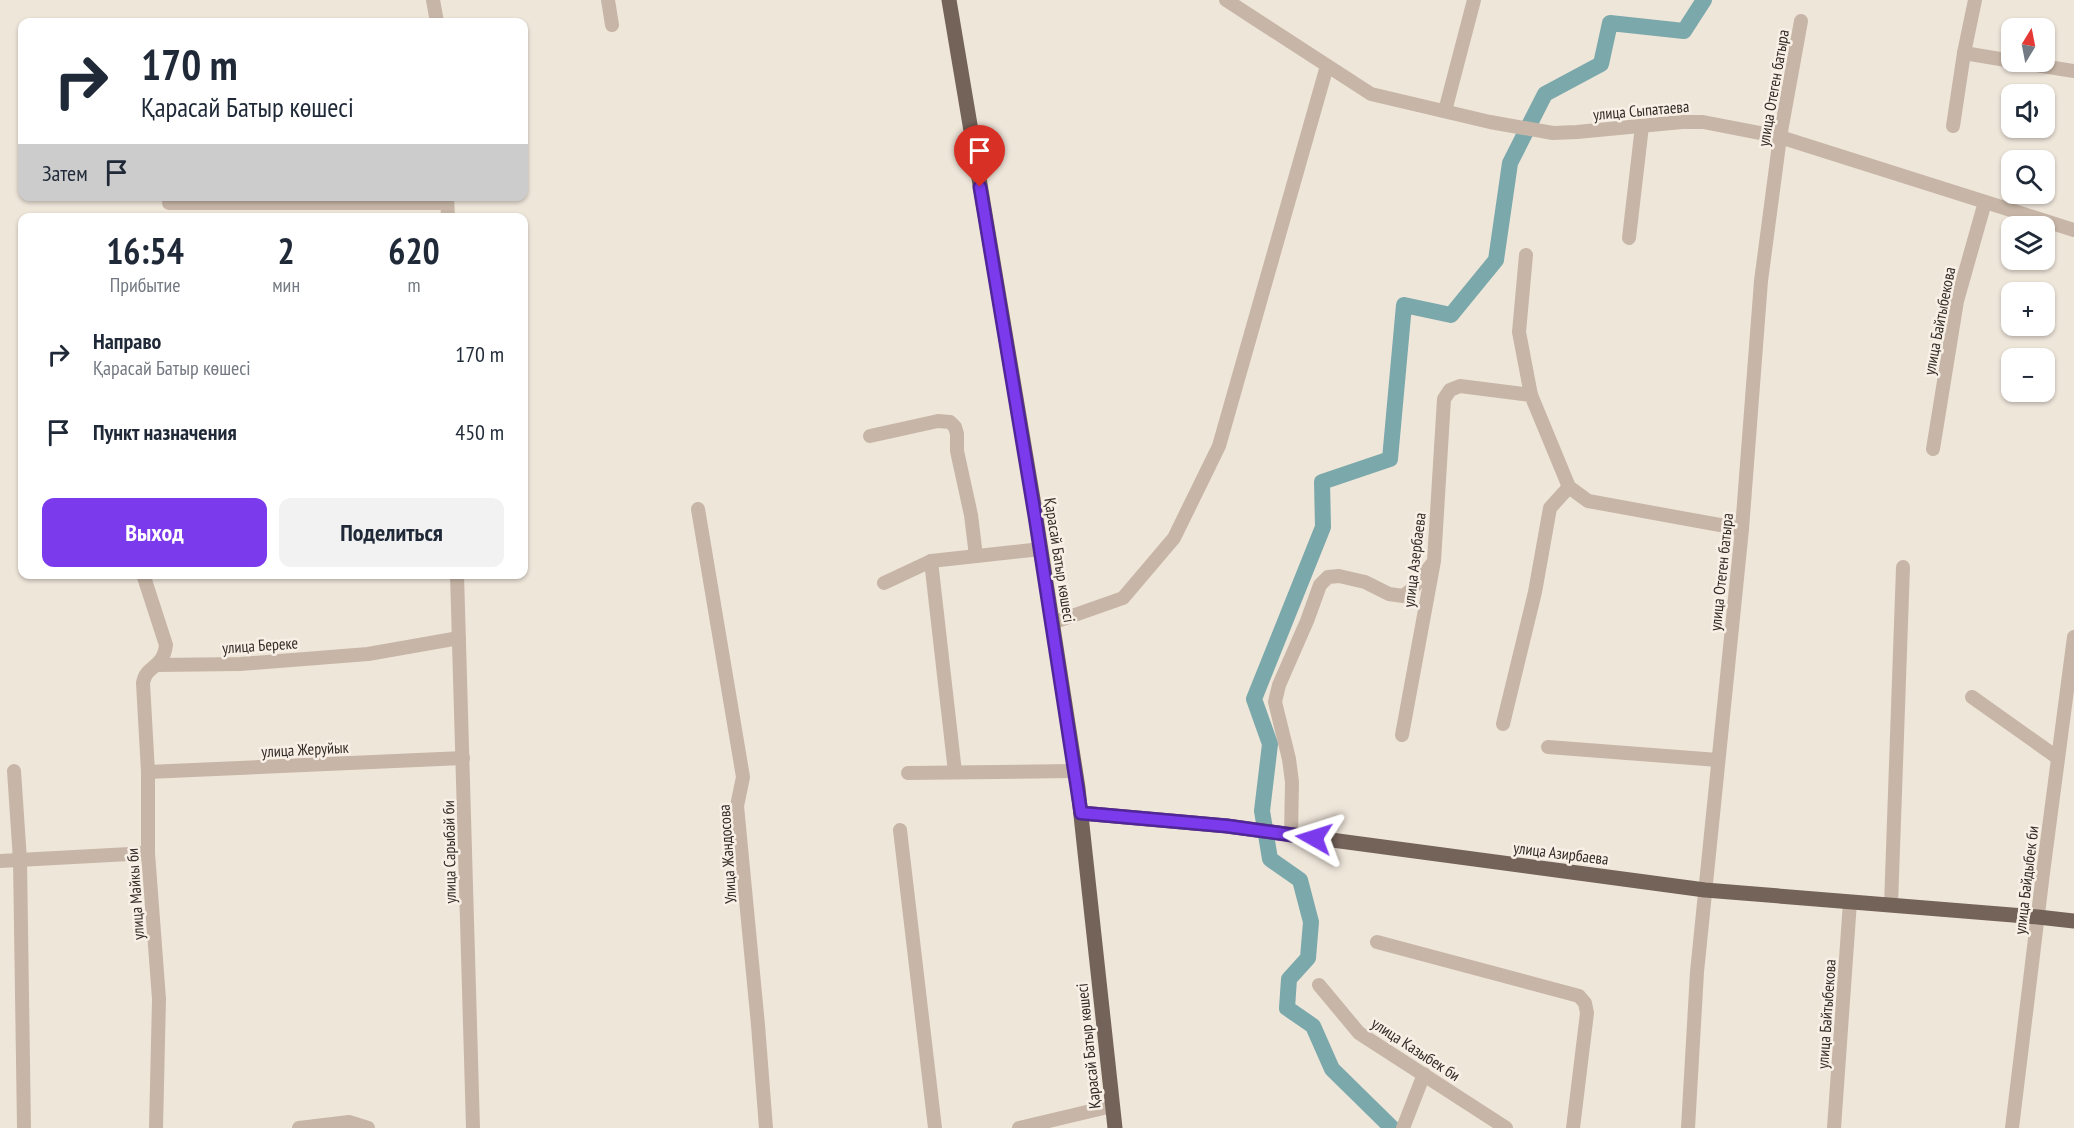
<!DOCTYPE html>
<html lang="ru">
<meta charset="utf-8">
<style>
body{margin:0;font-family:"PT Sans Narrow",sans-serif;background:#f2f2f3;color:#1f2937;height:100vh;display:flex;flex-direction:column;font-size:22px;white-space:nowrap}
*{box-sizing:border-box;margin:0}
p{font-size:20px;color:#747a83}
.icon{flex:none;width:33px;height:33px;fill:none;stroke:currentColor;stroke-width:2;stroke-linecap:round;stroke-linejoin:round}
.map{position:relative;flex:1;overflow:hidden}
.panel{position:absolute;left:18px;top:213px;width:510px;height:366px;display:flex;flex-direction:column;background:#fff;border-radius:12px;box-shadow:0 2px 4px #0004}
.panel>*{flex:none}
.guide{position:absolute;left:18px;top:18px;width:510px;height:183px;border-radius:12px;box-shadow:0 2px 4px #0004;background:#fff;color:#1f2937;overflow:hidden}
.needle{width:39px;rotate:10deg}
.tools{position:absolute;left:2001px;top:18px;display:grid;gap:12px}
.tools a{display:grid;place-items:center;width:54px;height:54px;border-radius:12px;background:#fff;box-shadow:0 2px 4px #0004;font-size:30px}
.pin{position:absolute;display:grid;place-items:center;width:51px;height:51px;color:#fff;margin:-62px -26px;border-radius:50% 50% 50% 0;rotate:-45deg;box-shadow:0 0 6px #0007}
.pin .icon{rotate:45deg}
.me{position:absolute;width:66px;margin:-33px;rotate:276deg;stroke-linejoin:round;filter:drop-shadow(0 0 4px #0008)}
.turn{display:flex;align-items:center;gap:21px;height:126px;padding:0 24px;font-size:27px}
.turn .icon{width:78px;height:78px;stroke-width:2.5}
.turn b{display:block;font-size:42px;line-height:51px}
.then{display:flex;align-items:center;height:57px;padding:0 24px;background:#0003;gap:12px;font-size:22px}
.eta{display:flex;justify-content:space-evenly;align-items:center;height:102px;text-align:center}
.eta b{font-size:36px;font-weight:700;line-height:42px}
.primary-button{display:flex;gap:12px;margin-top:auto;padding:12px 24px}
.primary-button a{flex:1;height:69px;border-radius:12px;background:#7c3aed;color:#fff;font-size:24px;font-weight:700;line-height:69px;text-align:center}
.primary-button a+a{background:#f2f2f3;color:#1f2937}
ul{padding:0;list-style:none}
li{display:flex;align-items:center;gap:18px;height:78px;padding:0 24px}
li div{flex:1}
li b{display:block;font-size:22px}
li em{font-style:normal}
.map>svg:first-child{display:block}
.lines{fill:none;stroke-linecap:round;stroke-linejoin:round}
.river{stroke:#7ba8ab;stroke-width:16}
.minor{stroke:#c7b6a7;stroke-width:14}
.major{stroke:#746359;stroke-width:15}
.route-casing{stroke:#51269a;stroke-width:15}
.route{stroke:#7c3aed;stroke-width:10}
.labels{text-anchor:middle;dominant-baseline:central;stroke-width:5;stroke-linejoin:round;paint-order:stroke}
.street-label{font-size:16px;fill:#332b27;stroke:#f8f0e6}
</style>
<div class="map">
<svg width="2074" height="1128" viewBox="0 0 2074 1128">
<rect width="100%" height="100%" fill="#efe6da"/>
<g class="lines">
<path class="river" d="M 1392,1128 L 1332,1069 L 1313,1026 L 1287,1008 L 1289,979 L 1308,958 L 1311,922 L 1300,880 L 1270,859 L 1262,811 L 1270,744 L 1254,699 L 1323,527 L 1322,482 L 1390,459 L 1404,305 L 1451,315 L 1496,260 L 1510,163 L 1545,94 L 1601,64 L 1610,23 L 1684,31 L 1704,0"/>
<g class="minor">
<path d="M 433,0 L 437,22"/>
<path d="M 608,0 L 612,25"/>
<path d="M 1226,0 L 1371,94 L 1490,122 L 1553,133 L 1577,132 L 1682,122 L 1703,122 L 1780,137 L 2074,230"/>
<path d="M 1964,53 L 2012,61"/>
<path d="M 2017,62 L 2074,71"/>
<path d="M 1445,111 L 1474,0"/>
<path d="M 1953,126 L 1964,53 L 1975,0"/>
<path d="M 447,196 L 448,218"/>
<path d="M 169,203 L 447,203"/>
<path d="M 1629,238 L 1642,126"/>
<path d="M 1526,255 L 1519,332 L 1531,395"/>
<path d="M 870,436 L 938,421 L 950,422 L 955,427 L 957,434 L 957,451 L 971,515 L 976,556"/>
<path d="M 1933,449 L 1957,301 L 1985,202"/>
<path d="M 698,509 L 743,777 L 737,806 L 758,1025 L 766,1128"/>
<path d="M 931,561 L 955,772"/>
<path d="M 143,574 L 166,645 C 163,670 146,664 143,683 L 148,772 L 148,853 L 159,999 L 156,1128"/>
<path d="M 457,574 L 473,1128"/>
<path d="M 884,583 L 931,561 L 1041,549"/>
<path d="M 1052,623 L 1123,598 L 1174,538 L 1219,446 L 1327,66"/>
<path d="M 158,665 L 240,664 L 368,654 L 459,638"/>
<path d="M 1972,697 L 2058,758"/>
<path d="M 1503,724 L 1535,592 L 1550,508 L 1569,487"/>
<path d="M 1402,735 L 1434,561 L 1444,399 L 1450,390 L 1460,386 L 1531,395 L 1569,487 L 1588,501 L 1742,529"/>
<path d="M 1548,747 L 1718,760"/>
<path d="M 14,771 L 20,860 L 24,1128"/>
<path d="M 148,772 L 463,758"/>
<path d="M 908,773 L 1075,771"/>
<path d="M 900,830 L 935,1128"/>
<path d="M 1291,836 L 1292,782 L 1289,759 L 1275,702 L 1279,685 L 1307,621 L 1320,585 L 1328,577 L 1339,576 L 1365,582 L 1389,594 L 1403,596 L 1411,590 L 1433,563"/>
<path d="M 0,861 L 148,853"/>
<path d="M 1891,905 L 1903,567"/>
<path d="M 1377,942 L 1579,996 L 1585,1003 L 1587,1013 L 1573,1128"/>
<path d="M 1319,985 L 1359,1033 L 1506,1128"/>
<path d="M 299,1128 L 349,1122 L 368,1128"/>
<path d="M 1019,1128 L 1112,1106"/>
<path d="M 1403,1128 L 1424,1074"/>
<path d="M 1688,1128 L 1697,972 L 1742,529 L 1761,281 L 1780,137 L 1801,21"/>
<path d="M 1834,1128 L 1850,902"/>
<path d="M 2012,1128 L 2043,873 L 2074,637"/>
</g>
<g class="major">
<path d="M 949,0 L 1033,499 L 1078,788 L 1115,1128"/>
<path d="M 1081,813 L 1227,826 L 1705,890 L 2038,917 L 2074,921"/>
</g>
</g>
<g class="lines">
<defs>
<path id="route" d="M 980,187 L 1035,516 L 1081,813 L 1227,826 L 1314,838"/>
</defs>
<use href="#route" class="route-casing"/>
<use href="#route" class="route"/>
</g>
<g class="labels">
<g class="street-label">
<text transform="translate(1773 88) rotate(-80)">улица Отеген батыра</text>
<text transform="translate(1641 110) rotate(-5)">улица Сыпатаева</text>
<text transform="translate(1939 321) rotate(-79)">улица Байтыбекова</text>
<text transform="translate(1060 560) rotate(81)">Қарасай Батыр көшесі</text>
<text transform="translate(1414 560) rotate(-83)">улица Азербаева</text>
<text transform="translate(1721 572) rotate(-84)">улица Отеген батыра</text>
<text transform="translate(260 645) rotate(-4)">улица Береке</text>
<text transform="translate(305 749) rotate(-3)">улица Жеруйык</text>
<text transform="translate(449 852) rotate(-91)">улица Сарыбай би</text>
<text transform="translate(1561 853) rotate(7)">улица Азирбаева</text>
<text transform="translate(727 854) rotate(-94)">Улица Жандосова</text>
<text transform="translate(2026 880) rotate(-83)">улица Байдыбек би</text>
<text transform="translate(135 894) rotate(-94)">улица Майкы би</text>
<text transform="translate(1826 1014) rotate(-86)">улица Байтыбекова</text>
<text transform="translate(1088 1046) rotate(-96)">Қарасай Батыр көшесі</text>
<text transform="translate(1416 1049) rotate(33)">улица Казыбек би</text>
</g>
</g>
</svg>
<div class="tools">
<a><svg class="needle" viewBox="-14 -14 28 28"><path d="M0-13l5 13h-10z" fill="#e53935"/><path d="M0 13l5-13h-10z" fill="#747a83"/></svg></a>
<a><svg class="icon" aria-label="sound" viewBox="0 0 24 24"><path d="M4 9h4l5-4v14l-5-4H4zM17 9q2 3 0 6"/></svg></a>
<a><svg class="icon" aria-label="search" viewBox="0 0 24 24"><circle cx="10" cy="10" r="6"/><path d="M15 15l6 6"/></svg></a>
<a><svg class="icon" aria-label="layers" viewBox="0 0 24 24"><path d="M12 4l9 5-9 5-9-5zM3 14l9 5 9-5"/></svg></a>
<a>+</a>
<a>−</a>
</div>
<div class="pin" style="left:980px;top:187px;background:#d93025"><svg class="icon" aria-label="arrive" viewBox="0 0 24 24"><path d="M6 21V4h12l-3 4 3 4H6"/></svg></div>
<svg class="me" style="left:1314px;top:838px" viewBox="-20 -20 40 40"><path d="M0-17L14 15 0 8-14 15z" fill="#7c3aed" stroke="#fff" stroke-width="4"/></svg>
<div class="guide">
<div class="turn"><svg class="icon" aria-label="right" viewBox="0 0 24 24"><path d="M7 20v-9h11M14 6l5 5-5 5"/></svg><div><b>170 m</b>Қарасай Батыр көшесі</div></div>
<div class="then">Затем<svg class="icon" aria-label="arrive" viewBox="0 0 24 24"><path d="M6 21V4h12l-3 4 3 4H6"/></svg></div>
</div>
<section class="panel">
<div class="eta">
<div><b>16:54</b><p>Прибытие</p></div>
<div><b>2</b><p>мин</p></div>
<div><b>620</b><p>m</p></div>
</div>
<ul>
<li><svg class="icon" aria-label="right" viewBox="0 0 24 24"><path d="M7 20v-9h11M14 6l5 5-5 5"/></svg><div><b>Направо</b><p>Қарасай Батыр көшесі</p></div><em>170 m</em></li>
<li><svg class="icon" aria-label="arrive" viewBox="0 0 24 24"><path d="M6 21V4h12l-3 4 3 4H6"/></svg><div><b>Пункт назначения</b></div><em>450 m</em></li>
</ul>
<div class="primary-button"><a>Выход</a><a>Поделиться</a></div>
</section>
</div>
